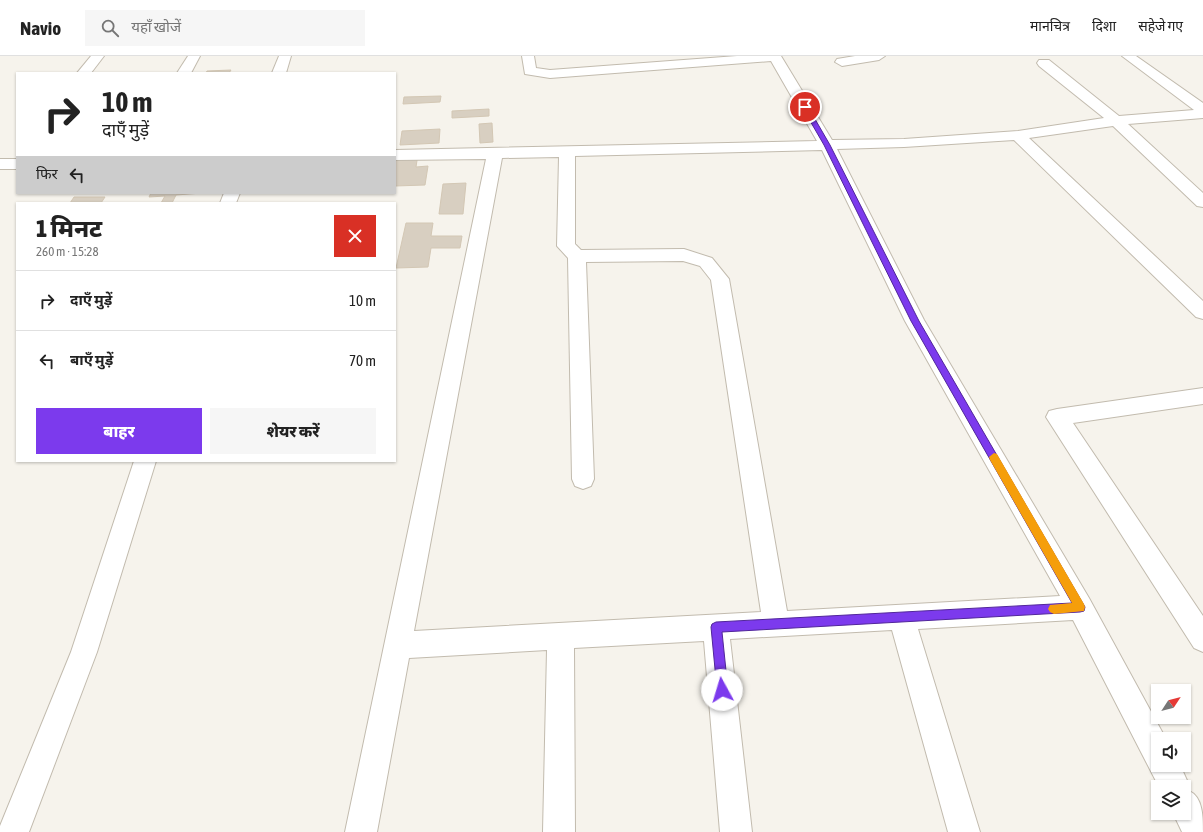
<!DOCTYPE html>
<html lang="hi">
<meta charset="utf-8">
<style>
body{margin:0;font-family:"Asap Condensed","Noto Sans Devanagari",sans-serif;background:#f6f6f6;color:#222;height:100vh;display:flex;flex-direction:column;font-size:15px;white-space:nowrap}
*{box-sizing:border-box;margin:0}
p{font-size:13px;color:#767676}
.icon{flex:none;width:22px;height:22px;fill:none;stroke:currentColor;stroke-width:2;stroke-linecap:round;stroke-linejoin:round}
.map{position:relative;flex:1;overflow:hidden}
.details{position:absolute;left:16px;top:146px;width:380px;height:260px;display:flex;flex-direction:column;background:#fff;border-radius:0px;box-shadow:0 1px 3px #0004}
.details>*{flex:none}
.top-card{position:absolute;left:16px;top:16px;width:380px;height:122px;border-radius:0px;box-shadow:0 1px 3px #0004;background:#fff;color:#222;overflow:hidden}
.needle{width:26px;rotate:54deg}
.fabs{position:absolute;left:1151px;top:628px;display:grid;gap:8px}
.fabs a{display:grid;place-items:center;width:40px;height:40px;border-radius:0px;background:#fff;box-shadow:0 1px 3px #0004;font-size:20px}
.pin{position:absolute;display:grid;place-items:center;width:34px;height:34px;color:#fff;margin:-17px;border:2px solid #fff;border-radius:50%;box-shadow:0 1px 4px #0007}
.me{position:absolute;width:44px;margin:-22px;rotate:354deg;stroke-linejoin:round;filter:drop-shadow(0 0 3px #0008)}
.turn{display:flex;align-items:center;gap:14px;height:84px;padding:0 20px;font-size:18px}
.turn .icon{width:52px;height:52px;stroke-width:2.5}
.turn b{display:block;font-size:28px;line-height:34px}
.then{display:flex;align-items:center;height:38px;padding:0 20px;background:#0003;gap:8px;font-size:15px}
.round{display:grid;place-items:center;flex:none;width:42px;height:42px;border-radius:0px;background:#f6f6f6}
.head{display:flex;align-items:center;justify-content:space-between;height:68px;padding:0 20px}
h1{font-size:24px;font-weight:800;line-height:30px}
.cta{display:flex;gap:8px;margin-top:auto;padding:8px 20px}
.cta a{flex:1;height:46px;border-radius:0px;background:#7c3aed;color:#fff;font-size:16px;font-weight:800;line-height:46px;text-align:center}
.cta a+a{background:#f6f6f6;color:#222}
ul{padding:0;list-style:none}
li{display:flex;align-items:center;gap:12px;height:60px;padding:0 20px;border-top:1px solid #e0e0e0}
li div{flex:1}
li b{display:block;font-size:15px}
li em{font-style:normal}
header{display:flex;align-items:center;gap:24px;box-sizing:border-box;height:56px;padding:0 20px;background:#fff;border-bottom:1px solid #e0e0e0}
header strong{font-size:19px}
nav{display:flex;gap:22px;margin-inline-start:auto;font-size:14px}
.search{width:280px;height:36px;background:#f6f6f6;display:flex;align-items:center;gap:10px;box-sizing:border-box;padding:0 14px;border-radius:0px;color:#767676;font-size:15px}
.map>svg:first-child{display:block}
.building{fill:#d8cfc1;stroke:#d3c7b4}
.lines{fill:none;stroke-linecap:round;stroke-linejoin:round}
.street-casing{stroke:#c2bbae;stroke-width:2}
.street{fill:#fff;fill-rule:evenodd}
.route{fill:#7c3aed;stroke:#51269a}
.slow{fill:#f59e0b}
</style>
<header>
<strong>Navio</strong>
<div class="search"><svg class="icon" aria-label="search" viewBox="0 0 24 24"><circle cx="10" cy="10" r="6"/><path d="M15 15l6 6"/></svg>यहाँ खोजें</div>
<nav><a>मानचित्र</a><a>दिशा</a><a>सहेजे गए</a></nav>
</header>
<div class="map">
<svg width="1203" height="776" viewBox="0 0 1203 776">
<rect width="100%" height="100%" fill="#f6f3ec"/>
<g class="building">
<path d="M 231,14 L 229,17 L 206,17 L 207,15 Z"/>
<path d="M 441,40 L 440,46 L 403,48 L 404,41 Z"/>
<path d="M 489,53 L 489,60 L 452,62 L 452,55 Z"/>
<path d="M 492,67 L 493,86 L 480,87 L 479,68 Z"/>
<path d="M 440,73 L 439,87 L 400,89 L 402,75 Z"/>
<path d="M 418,98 L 416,111 L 428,110 L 425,129 L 395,130 L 395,99 Z"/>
<path d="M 466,127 L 463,158 L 439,158 L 443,128 Z"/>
<path d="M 151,137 L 202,137 L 176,139 L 172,147 L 161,147 L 165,140 L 149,141 Z"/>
<path d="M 74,141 L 105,141 L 101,147 L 70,147 Z"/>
<path d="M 406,167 L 433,167 L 431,180 L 462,180 L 460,192 L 431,192 L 428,211 L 396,212 Z"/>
</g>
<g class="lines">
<defs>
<g id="street">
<path d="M 91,0 L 104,0 L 91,17 L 77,17 Z"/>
<path d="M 188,0 L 200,0 L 191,17 L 177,17 Z"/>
<path d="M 279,0 L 291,0 L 286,17 L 272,17 Z"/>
<path d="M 522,0 L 534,0 L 536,12 L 550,14 L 737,0 L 781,0 L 832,84 L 904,83 L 1018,75 L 1104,62 L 1039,10 L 1037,7 L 1039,4 L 1049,4 L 1119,60 L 1194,54 L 1122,0 L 1136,0 L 1203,47 L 1203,62 L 1128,68 L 1203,137 L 1203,151 L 1197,150 L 1113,70 L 1029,82 L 1203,245 L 1203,263 L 1196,261 L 1014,84 L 904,91 L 837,93 L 924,264 L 1089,542 L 1166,683 L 1158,683 L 1158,709 L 1180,709 L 1190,731 L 1189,735 C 1203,741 1203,761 1203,776 L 1182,776 L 1173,757 L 1184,757 L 1184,731 L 1159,731 L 1073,564 L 918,573 L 980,776 L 948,776 L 892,574 L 730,583 L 752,776 L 720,776 L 704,585 L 574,592 L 575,776 L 543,776 L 547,594 L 409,602 L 377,776 L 345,776 L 486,103 L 395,104 L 395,94 L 817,85 L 771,5 L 550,22 L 525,18 ZM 822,94 L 905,265 L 1060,540 L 787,555 L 729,223 L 712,202 L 684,193 L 581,194 L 575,188 L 575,100 ZM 559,101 L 557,190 L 568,202 L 572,423 L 575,430 L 583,433 L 591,430 L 594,423 L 586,206 L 683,205 L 700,210 L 711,224 L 761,556 L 414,575 L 502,102 Z"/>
<path d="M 855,0 L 885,0 L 879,4 L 842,10 L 835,6 L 837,3 Z"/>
<rect x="0" y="103" width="17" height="10"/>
<path d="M 224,137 L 240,137 L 236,147 L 220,147 Z"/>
<path d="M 1203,332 L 1203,348 L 1073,367 L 1203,560 L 1203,596 L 1194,592 L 1046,361 L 1049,355 L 1057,353 Z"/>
<path d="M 134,405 L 156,405 L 97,596 L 29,776 L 0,776 L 0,770 L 71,596 Z"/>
</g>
</defs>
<use href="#street" class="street-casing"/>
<use href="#street" class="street"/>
</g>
<path class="route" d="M 805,50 L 808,51 L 830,89 L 919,265 L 1085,551 L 1084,555 L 1080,556 L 722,576 L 728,634 L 726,638 L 722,640 L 718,638 L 717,634 L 711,571 L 712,568 L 716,566 L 1072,547 L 911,265 L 824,89 L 802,51 Z"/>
<path class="slow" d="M 994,397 L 997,398 L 1084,548 L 1085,551 L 1084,555 L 1054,558 L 1050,556 L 1048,553 L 1050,549 L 1072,547 L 990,404 L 989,401 Z"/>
</svg>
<div class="fabs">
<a><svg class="needle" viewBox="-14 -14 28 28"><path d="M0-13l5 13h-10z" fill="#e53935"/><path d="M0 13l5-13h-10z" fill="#767676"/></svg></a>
<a><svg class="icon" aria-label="sound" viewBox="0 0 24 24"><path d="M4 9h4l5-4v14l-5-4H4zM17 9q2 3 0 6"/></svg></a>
<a><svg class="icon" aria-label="layers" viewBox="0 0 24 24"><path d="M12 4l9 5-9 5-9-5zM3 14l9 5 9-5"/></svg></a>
</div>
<div class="pin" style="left:805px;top:51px;background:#d93025"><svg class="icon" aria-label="arrive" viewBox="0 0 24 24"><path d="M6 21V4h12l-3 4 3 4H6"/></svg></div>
<svg class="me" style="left:722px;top:634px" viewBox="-20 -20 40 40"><circle r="19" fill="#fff"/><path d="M0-13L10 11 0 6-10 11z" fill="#7c3aed"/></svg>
<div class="top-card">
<div class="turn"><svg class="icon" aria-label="right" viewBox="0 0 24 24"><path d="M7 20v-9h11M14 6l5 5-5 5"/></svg><div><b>10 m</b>दाएँ मुड़ें</div></div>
<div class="then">फिर<svg class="icon" aria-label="left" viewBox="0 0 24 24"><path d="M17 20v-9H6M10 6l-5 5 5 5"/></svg></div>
</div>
<section class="details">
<div class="head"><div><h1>1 मिनट</h1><p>260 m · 15:28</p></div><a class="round" style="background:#d93025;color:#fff"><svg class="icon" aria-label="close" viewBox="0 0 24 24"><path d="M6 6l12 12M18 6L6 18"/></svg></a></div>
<ul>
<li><svg class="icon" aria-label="right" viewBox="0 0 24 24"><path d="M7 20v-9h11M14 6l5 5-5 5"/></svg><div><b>दाएँ मुड़ें</b></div><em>10 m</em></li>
<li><svg class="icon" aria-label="left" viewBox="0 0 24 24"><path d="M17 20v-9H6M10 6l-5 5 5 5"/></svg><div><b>बाएँ मुड़ें</b></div><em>70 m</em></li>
</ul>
<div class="cta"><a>बाहर</a><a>शेयर करें</a></div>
</section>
</div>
